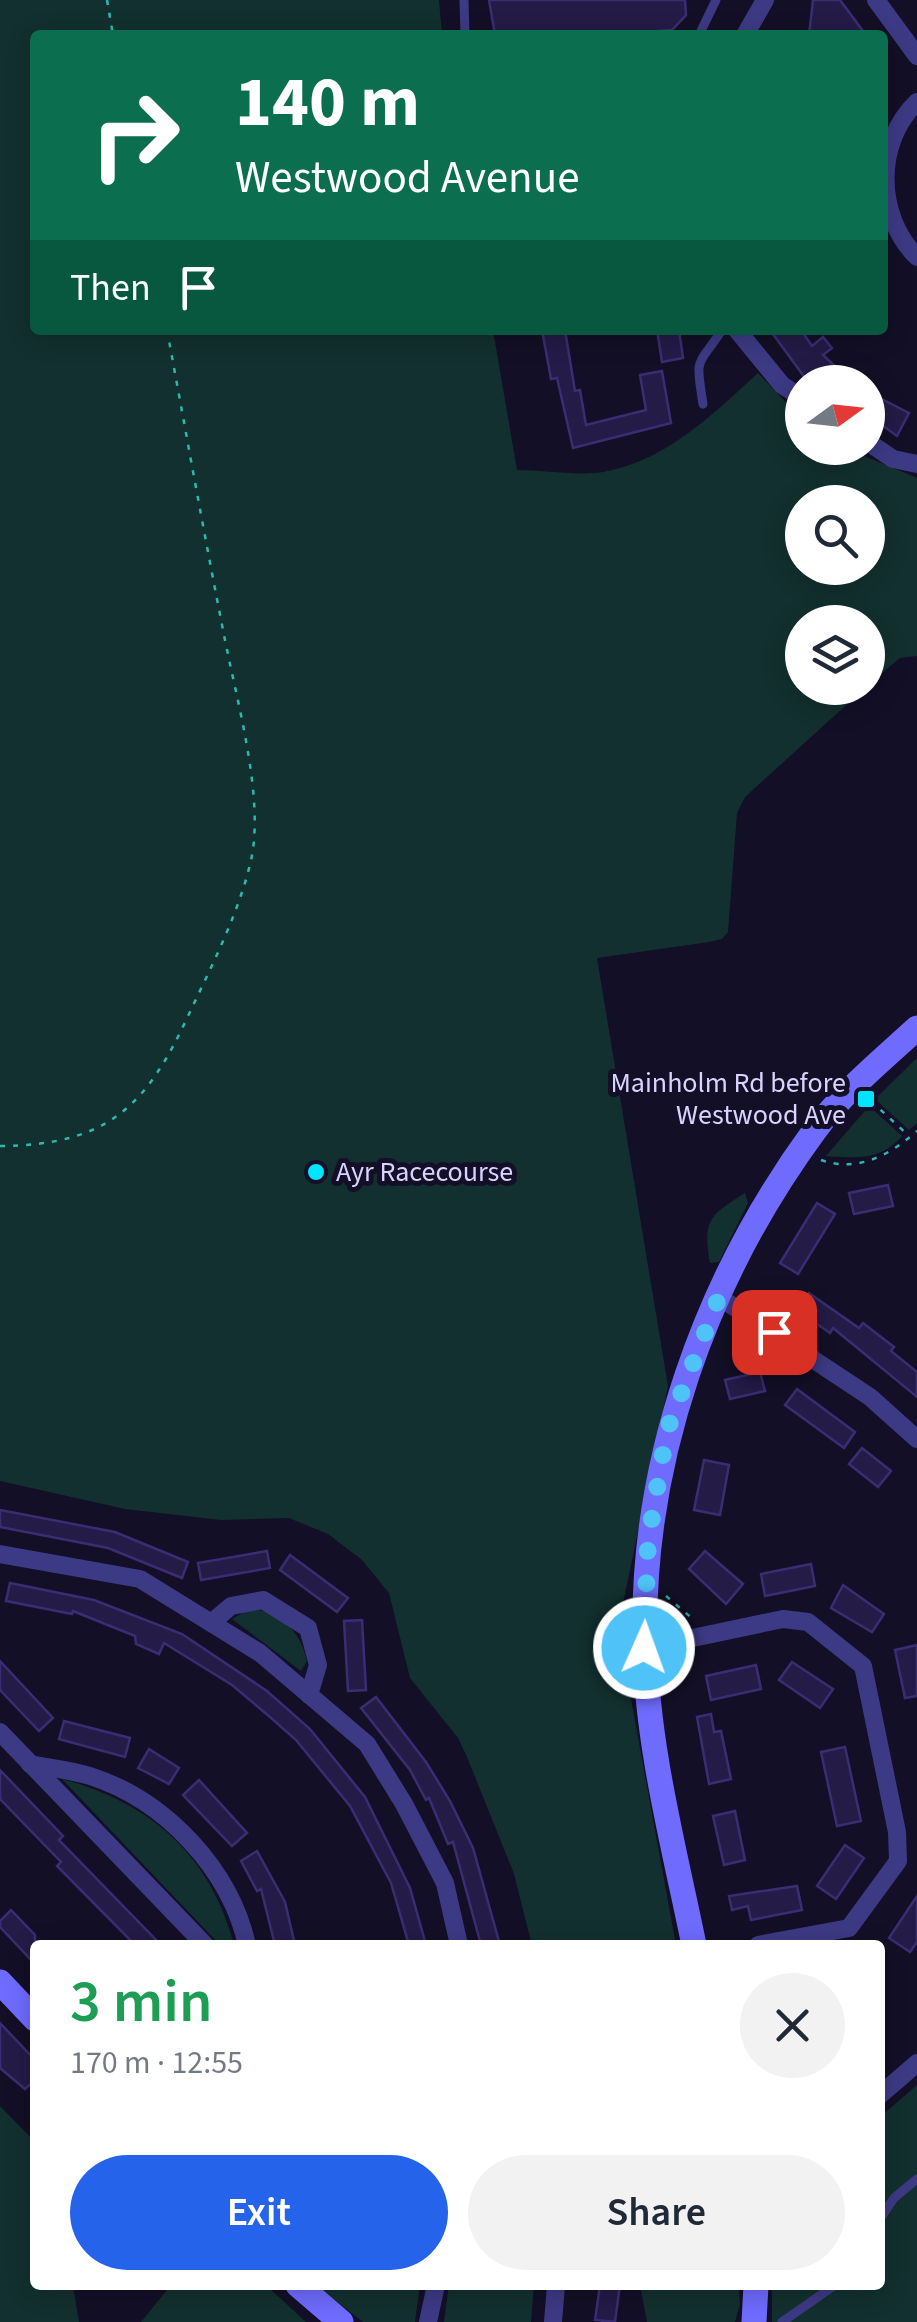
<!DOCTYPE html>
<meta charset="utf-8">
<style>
body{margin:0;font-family:"Source Sans 3",sans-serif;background:#f2f2f3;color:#1f2937;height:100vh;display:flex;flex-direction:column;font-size:38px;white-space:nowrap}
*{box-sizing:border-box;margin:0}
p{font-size:32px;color:#747a83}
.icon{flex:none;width:55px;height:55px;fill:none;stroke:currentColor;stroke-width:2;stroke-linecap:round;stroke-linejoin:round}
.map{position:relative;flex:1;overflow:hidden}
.side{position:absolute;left:30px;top:1940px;width:855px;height:350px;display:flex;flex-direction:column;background:#fff;border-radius:10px;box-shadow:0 5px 25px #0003}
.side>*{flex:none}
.guide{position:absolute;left:30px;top:30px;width:858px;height:305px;border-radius:10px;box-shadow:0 5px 25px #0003;background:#0b6e4f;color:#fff;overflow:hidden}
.needle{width:65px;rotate:75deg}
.buttons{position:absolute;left:785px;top:365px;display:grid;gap:20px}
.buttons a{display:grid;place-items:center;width:100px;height:100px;border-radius:50%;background:#fff;box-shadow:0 5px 25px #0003;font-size:50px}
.pin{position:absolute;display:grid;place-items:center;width:85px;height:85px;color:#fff;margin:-42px;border-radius:20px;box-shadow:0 5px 15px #0006}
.me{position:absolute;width:110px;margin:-55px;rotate:2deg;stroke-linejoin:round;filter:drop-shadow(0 0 8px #0008)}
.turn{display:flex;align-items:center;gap:35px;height:210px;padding:0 40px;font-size:45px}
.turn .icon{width:130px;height:130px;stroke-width:2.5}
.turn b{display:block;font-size:70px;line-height:85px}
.then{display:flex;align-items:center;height:95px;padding:0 40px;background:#0003;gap:20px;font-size:38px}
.round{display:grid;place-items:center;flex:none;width:105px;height:105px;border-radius:52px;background:#f2f2f3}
.overview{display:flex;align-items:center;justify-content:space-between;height:170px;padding:0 40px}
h1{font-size:60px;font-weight:600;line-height:75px;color:#1e9e55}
.cta{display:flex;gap:20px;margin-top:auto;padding:20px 40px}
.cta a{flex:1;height:115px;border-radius:60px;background:#2563eb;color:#fff;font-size:40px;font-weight:600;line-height:115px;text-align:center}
.cta a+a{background:#f2f2f3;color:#1f2937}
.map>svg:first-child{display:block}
.green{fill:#12302f;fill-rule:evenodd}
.building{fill:#241b47;stroke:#3b2d73;stroke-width:2.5}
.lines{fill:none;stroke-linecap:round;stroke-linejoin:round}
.path{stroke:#2fb8b0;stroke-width:2.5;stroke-dasharray:5 8;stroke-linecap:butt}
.lane{stroke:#3d3a85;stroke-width:9}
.street{stroke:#3d3a85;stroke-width:18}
.secondary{stroke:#6f6bff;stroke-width:25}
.route{stroke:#4fc3f7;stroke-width:18;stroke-dasharray:0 32.4}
.poi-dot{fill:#00e5ff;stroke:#130f26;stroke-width:4}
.labels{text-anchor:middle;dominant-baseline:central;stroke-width:10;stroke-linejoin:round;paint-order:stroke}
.poi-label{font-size:28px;fill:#d9d4ff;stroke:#130f26;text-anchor:end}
</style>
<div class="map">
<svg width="917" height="2322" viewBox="0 0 917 2322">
<rect width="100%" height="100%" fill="#130f26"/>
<g class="green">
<path d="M 0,0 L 439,0 L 442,35 L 35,35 L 35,330 L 493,330 L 517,470 C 544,470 576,476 603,472 C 666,461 713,414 758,373 L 802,419 L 802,448 L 845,448 L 917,478 L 917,656 L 900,658 L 868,685 L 868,622 L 802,622 L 802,688 L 865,688 L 745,797 L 737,813 L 728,932 L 722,939 L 709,942 L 597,958 L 668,1386 L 618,1628 L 676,1945 L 532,1945 L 514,1874 L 467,1757 L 458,1738 L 410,1678 L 389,1593 L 362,1560 L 328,1534 L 289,1518 L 221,1520 L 125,1509 L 0,1481 ZM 802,502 L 868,502 L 868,568 L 802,568 Z"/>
<path d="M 917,1058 L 917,1123 L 909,1130 L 875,1099 Z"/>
<path d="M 869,1106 L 902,1136 C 880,1161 857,1158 826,1156 Z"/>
<path d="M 745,1193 L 748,1203 L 719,1262 L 710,1263 C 703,1219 709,1216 745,1193 Z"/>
<path d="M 259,1610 C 287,1618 300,1633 307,1661 L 301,1671 L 232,1619 L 246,1611 Z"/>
<path d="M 62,1779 C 151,1803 210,1855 234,1945 L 220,1945 Z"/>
<path d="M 917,2085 L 917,2322 L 772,2322 L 772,2285 L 880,2285 L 880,2117 Z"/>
<path d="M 0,2106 L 35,2142 L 35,2285 L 73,2285 L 79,2322 L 0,2322 Z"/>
<path d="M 171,2285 L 266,2285 L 306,2322 L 141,2322 Z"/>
<path d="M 316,2285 L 420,2285 L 415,2322 L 363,2322 Z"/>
<path d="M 449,2285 L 534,2285 L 531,2322 L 444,2322 Z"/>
<path d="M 640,2285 L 739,2285 L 740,2304 L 735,2322 L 647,2322 Z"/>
</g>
<g class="building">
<path d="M 489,0 L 685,0 L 686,15 L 672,30 L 599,35 L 495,35 Z"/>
<path d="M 813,0 L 840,0 L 866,35 L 809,35 Z"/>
<path d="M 542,330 L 565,330 L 575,391 L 580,390 L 586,425 L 646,410 L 640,375 L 662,371 L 671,423 L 573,448 L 557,378 L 551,379 Z"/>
<path d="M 657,330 L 679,330 L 683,358 L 662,362 Z"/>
<path d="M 770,330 L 801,330 L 812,346 L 823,337 L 832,348 L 823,355 L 852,382 L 808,382 Z"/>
<path d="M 868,392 L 909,413 L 897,436 L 868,415 Z"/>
<path d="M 888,1185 L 893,1206 L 854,1214 L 849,1193 Z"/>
<path d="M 817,1203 L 835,1214 L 798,1274 L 780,1263 Z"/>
<path d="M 809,1293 L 859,1328 L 863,1323 L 894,1347 L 891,1351 L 917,1372 L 917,1397 L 833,1328 L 830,1333 L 797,1310 Z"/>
<path d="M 760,1372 L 765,1391 L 730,1399 L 725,1380 Z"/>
<path d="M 797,1389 L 855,1432 L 844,1448 L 785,1405 Z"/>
<path d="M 862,1448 L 891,1471 L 878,1487 L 849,1464 Z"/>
<path d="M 704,1460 L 729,1465 L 720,1515 L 694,1510 Z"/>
<path d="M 0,1510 L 115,1532 L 188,1562 L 182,1578 L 108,1548 L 0,1527 Z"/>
<path d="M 267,1551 L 270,1568 L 201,1580 L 198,1563 Z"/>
<path d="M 705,1551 L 743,1584 L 726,1604 L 689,1569 Z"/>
<path d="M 290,1555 L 348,1598 L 337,1612 L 280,1570 Z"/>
<path d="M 811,1564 L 815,1586 L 765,1596 L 761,1574 Z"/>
<path d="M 10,1583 L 94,1600 L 182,1634 L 267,1691 L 310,1729 L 365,1797 L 410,1888 L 426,1945 L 409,1945 L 391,1883 L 350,1806 L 296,1740 L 270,1717 L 232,1685 L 164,1643 L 159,1654 L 136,1644 L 135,1636 L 73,1611 L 72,1614 L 6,1601 Z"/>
<path d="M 843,1585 L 884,1614 L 872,1632 L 831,1608 Z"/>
<path d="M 362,1620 L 366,1690 L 348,1691 L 344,1621 Z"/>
<path d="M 917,1645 L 917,1696 L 905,1698 L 895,1650 Z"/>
<path d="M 0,1661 L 53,1718 L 39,1731 L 0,1690 Z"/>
<path d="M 792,1662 L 833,1689 L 820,1708 L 779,1680 Z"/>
<path d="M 756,1665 L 761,1689 L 711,1700 L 706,1676 Z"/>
<path d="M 376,1697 L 426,1762 L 450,1801 L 473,1848 L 500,1945 L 481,1945 L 453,1842 L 448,1844 L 429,1798 L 426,1800 L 410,1770 L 361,1708 Z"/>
<path d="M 711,1714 L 714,1732 L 721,1731 L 731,1779 L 709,1784 L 697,1717 Z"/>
<path d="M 64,1721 L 130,1738 L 125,1757 L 59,1739 Z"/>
<path d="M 845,1747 L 861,1821 L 837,1826 L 821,1752 Z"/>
<path d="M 149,1749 L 179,1768 L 169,1784 L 138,1768 Z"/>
<path d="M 0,1770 L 63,1836 L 59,1840 L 161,1945 L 135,1945 L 57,1866 L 61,1862 L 0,1799 Z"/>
<path d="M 199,1780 L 247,1833 L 232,1846 L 183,1795 Z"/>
<path d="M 735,1811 L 745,1860 L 724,1865 L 713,1816 Z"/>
<path d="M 845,1845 L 864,1858 L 836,1899 L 817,1886 Z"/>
<path d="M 257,1851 L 285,1902 L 295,1945 L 275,1945 L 261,1889 L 257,1891 L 241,1861 Z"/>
<path d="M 797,1886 L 802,1910 L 751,1920 L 748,1906 L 732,1910 L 729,1896 Z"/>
<path d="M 917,1896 L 917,1942 L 910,1952 L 889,1938 Z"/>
<path d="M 11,1910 L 35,1935 L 35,1964 L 0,1927 L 0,1921 Z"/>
<path d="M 0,2023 L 35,2060 L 35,2080 L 25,2089 L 0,2068 Z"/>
<path d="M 600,2285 L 620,2285 L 615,2322 L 595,2320 Z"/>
</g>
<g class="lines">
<g class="path">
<path d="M 107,0 L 113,35"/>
<path d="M 871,1101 L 909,1136"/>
<path d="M 0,1146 C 108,1145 146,1107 189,1014 C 212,965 239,913 251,860 C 265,798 236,698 224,635 C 204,534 186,432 167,330"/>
<path d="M 821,1160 C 857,1173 890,1155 917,1131"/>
<path d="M 666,1596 L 694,1620"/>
</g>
<g class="lane">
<path d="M 464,0 L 465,35"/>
<path d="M 699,35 L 716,0"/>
<path d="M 703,404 C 695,355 697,368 722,330"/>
<path d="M 880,2219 L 894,2198 L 917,2179"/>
<path d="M 782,2322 L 835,2285"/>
</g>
<g class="street">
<path d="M 876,0 L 917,56"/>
<path d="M 745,35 L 765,0"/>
<path d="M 917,102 C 875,142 875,215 917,257"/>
<path d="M 737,330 L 782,385 L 802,398"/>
<path d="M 868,442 L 893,459 L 917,464"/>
<path d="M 719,1297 L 870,1397 L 917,1439"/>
<path d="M 0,1554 L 140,1579 L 260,1653 L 367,1744 L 404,1804 L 445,1883 L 459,1945"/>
<path d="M 211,1623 L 231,1606 L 263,1600 L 308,1628 L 318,1665 L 309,1695"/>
<path d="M 645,1648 L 783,1619 L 808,1622 L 863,1666 L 897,1832 L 898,1861 L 849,1928 L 758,1945"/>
<path d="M 0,1732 L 205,1945"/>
<path d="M 30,1764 C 50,1768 71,1770 90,1776 C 165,1800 230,1869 247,1945"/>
<path d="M 880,2095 L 917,2063"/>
<path d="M 428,2322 L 436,2285"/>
<path d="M 553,2322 L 556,2285"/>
</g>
<g class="secondary">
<path d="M 694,1945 C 674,1847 647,1746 645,1646 C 640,1462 706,1278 815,1130 C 843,1092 882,1060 917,1028"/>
<path d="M 0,1982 L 35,2019"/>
<path d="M 298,2285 L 341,2322"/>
<path d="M 754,2322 L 756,2285"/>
</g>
</g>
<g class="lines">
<path class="route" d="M 644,1648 L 648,1541 L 667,1430 L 719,1297 L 774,1332"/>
</g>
<g class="poi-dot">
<rect x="856" y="1089" width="20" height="20" rx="5"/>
<circle cx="316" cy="1172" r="10"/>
</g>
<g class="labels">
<g class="poi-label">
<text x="846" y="1083">Mainholm Rd before<tspan x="846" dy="32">Westwood Ave</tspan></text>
<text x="336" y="1172" text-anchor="start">Ayr Racecourse</text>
</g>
</g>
</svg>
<div class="buttons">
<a><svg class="needle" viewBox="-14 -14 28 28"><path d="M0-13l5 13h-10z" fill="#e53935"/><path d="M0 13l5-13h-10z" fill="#747a83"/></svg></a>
<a><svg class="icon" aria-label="search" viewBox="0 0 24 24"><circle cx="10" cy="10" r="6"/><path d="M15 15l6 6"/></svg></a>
<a><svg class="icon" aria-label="layers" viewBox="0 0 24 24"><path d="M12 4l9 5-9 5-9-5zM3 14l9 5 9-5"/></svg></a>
</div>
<div class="pin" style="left:774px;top:1332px;background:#d93025"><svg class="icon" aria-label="arrive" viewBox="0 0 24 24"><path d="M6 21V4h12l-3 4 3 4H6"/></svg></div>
<svg class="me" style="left:644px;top:1648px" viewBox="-20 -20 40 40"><circle r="17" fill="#4fc3f7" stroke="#fff" stroke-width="3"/><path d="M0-11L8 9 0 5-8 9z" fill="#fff"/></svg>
<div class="guide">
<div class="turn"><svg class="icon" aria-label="right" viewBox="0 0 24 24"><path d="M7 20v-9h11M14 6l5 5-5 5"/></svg><div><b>140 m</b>Westwood Avenue</div></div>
<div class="then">Then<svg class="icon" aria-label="arrive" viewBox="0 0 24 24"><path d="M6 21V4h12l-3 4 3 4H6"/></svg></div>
</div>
<section class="side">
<div class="overview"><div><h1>3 min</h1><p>170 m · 12:55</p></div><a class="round"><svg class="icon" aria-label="close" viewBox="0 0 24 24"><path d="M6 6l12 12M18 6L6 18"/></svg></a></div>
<div class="cta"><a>Exit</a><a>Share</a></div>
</section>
</div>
